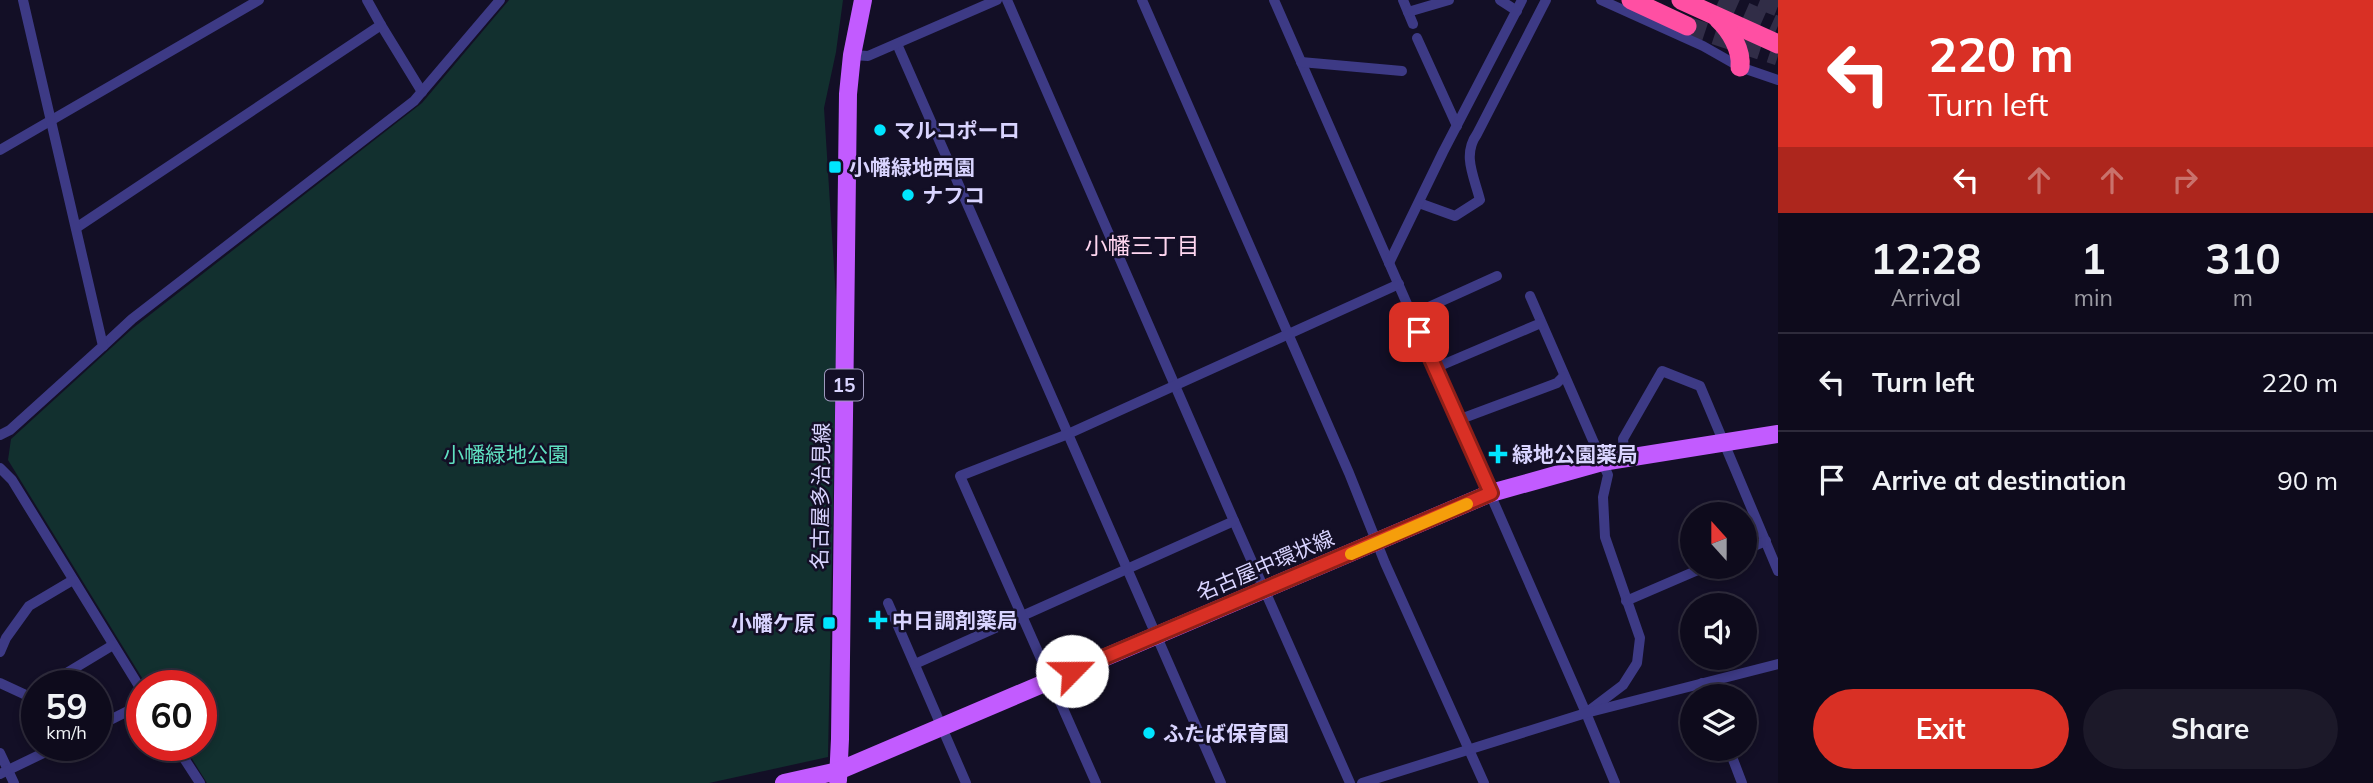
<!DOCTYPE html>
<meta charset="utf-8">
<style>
body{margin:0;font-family:Mulish,"Noto Sans JP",sans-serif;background:#1c1929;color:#f1f3f6;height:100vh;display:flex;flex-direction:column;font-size:26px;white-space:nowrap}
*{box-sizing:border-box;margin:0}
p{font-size:23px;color:#9b9ba3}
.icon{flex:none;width:38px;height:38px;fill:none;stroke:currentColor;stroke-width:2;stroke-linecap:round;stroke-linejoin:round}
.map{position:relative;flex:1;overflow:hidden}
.details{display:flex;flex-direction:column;background:#0e0b1c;width:595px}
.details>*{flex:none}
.hud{background:#d93025;color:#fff;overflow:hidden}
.needle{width:46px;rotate:339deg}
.tools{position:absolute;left:1680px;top:502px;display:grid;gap:14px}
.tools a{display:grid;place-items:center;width:77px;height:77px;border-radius:50%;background:#0e0b1c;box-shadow:0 4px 10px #0003,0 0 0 2px #2e2b3b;font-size:35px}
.speed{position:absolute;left:21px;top:670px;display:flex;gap:14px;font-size:35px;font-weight:700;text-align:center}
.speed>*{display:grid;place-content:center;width:91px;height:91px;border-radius:50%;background:#0e0b1c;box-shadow:0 4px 10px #0003,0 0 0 2px #2e2b3b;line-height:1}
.speed small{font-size:18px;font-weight:400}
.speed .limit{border:10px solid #d22;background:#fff;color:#111}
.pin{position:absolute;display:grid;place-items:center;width:60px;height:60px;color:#fff;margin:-30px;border-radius:14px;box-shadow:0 4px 10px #0006}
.me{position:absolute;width:77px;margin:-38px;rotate:67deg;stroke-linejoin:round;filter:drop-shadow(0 0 5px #0008)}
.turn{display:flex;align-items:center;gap:24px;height:147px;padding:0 35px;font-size:32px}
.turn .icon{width:91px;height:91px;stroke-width:2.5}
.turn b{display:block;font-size:49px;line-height:60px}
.lanes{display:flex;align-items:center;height:66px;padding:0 35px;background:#0003;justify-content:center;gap:35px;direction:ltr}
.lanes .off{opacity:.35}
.eta{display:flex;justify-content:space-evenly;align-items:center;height:119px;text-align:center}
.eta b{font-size:42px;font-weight:700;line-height:49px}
.primary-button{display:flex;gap:14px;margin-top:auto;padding:14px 35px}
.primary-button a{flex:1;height:80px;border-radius:42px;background:#d93025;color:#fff;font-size:28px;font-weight:700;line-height:80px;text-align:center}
.primary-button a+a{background:#1c1929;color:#f1f3f6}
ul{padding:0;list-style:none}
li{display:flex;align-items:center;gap:21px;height:98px;padding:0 35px;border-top:2px solid #2e2b3b}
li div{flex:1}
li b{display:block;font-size:26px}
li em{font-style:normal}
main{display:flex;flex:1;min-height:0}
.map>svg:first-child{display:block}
.green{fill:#12302f}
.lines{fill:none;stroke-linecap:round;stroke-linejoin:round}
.highway-tunnel{stroke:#312d47;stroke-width:19;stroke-dasharray:19 10;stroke-linecap:butt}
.street{stroke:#3d3a85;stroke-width:10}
.primary{stroke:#c25bff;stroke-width:18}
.highway{stroke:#ff4fa3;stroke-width:19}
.route-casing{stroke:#8d1f18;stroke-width:18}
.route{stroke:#d93025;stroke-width:12}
.slow{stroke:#f59e0b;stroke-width:12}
.poi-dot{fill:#00e5ff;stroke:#130f26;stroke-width:2.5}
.labels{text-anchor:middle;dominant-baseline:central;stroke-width:5;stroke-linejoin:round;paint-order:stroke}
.shield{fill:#130f26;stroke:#9e99be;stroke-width:2}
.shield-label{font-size:19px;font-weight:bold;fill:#d9d4ff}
.poi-label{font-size:21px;font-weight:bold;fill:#d9d4ff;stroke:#130f26;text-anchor:start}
.park-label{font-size:21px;fill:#5fe0c0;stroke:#130f26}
.street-label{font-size:21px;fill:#d9d4ff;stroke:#130f26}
.neighbourhood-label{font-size:23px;fill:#ffd6f0;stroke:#130f26}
</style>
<main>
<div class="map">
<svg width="1778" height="783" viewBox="0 0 1778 783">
<rect width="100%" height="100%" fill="#130f26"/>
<path class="green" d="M 509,0 L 843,0 L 836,52 L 824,108 L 837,315 L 828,757 L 709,783 L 207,783 L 184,746 L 201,746 L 201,686 L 147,686 L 8,460 L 11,439 L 133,328 L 422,103 Z"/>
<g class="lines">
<g class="highway-tunnel">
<path d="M 1719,0 L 1778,26"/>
<path d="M 1760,0 L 1778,7"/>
<path d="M 1687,26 L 1778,56"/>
</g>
<g class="street">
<path d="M 1007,0 L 1234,521 L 1350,783"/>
<path d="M 1142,0 L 1349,473 L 1385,563 L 1484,783"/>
<path d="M 1274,0 L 1586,713 L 1623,685 L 1637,663 L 1640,638 L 1605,537 L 1603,497 L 1608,475 L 1530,296"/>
<path d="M 1403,0 L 1413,24"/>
<path d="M 1500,0 L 1517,11"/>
<path d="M 1601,0 L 1703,46 L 1740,67 L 1778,80"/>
<path d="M 1408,12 L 1449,0"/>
<path d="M 381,25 L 422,92"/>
<path d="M 1417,38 L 1457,126"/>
<path d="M 897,44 L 1221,783"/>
<path d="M 852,55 L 868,56 L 997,0"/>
<path d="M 1301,62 L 1402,71"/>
<path d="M 0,150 L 259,0"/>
<path d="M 1419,203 L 1455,216 L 1480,200 C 1474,176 1462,155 1477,134 L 1546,0"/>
<path d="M 76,228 L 381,25 L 367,0"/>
<path d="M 1389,263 L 1443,152 L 1522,0"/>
<path d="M 1411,315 L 1497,276"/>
<path d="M 103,346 L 132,319 L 414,101 L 500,0"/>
<path d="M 1435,368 L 1541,323"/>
<path d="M 1458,420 L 1557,383 L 1564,376"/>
<path d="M 0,435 L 10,430 L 103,346 L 23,0"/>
<path d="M 1625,458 L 1623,439 L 1662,371 L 1700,386 L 1778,571"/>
<path d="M 0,468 L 12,480 L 142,691"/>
<path d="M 1745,550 L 1766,541"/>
<path d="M 1626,601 L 1705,567"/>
<path d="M 888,603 L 966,783"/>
<path d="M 0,652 L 6,638 L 29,606 L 73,580"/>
<path d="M 915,664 L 1234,521"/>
<path d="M 0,683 L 28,696 L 37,691"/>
<path d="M 1702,683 L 1708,696"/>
<path d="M 45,686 L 113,645"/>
<path d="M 1586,713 L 1615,783"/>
<path d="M 96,727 L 142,704"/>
<path d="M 176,746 L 200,783"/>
<path d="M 1729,749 L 1742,783"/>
<path d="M 0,753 L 14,783"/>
<path d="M 0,774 L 58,746"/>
<path d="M 1096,783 L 960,476 L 1068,434 L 1399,284"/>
<path d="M 1362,783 L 1586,713 L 1778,664"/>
</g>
<g class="primary">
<path d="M 838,780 L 840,739 L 848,94 L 852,55 L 863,0"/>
<path d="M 784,783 L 838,771 L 1491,493 L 1602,462 L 1778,434"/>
</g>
<g class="highway">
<path d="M 1631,0 L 1687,26"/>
<path d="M 1681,0 L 1778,44"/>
<path d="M 1718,19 C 1730,30 1742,50 1740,67"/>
</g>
</g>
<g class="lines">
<defs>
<path id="route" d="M 1072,671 L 1491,493 L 1419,332"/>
</defs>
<use href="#route" class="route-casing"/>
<use href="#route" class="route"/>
<path class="slow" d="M 1351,554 L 1467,504"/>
</g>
<g class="poi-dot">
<circle cx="880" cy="130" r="7"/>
<rect x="828" y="160" width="14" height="14" rx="3.5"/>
<circle cx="908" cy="195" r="7"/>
<path d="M1494.5 443.5h7v7h7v7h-7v7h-7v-7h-7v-7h7z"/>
<path d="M874.5 609.5h7v7h7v7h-7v7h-7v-7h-7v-7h7z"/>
<rect x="822" y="616" width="14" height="14" rx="3.5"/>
<circle cx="1149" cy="733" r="7"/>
</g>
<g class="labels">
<rect class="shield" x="825" y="369.5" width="38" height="31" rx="5"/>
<g class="shield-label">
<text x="844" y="385">15</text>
</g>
<g class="poi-label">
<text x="894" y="130">マルコポーロ</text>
<text x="849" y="167">小幡緑地西園</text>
<text x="922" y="195">ナフコ</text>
<text x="1512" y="454">緑地公園薬局</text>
<text x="892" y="620">中日調剤薬局</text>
<text x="815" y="623" text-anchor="end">小幡ケ原</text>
<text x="1163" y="733">ふたば保育園</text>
</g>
<g class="park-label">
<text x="506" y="454">小幡緑地公園</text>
</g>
<g class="street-label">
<text transform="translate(820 496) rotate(-89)">名古屋多治見線</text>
<text transform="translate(1265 565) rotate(-23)">名古屋中環状線</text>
</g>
<g class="neighbourhood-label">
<text x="1142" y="245">小幡三丁目</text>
</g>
</g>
</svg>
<div class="tools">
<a><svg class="needle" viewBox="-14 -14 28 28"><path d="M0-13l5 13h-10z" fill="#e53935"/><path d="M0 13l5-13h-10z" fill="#9b9ba3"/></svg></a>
<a><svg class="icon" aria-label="sound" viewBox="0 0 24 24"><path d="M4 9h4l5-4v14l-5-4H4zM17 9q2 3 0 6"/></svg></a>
<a><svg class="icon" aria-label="layers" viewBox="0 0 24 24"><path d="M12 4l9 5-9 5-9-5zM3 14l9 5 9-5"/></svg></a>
</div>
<div class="speed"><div>59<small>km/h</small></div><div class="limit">60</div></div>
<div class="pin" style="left:1419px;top:332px;background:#d93025"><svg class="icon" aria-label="arrive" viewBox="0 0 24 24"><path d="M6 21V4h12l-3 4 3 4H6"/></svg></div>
<svg class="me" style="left:1072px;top:671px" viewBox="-20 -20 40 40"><circle r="19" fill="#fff"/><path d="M0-13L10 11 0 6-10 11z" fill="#d93025"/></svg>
</div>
<section class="details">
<div class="hud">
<div class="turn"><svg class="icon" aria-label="left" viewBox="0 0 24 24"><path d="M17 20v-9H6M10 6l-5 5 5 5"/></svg><div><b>220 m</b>Turn left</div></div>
<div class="lanes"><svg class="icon" aria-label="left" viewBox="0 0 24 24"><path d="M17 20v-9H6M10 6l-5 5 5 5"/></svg><svg class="icon off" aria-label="ahead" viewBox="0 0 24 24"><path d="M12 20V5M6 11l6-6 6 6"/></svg><svg class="icon off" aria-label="ahead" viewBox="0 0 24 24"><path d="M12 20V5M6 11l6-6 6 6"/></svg><svg class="icon off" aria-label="right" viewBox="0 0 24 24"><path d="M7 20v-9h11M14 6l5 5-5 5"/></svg></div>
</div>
<div class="eta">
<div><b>12:28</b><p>Arrival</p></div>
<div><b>1</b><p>min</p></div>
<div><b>310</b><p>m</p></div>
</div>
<ul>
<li><svg class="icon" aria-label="left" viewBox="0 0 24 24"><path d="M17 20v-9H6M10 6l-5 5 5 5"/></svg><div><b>Turn left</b></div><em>220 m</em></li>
<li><svg class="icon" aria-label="arrive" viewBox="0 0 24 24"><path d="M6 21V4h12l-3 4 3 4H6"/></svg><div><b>Arrive at destination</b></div><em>90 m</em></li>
</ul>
<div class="primary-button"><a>Exit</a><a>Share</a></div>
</section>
</main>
